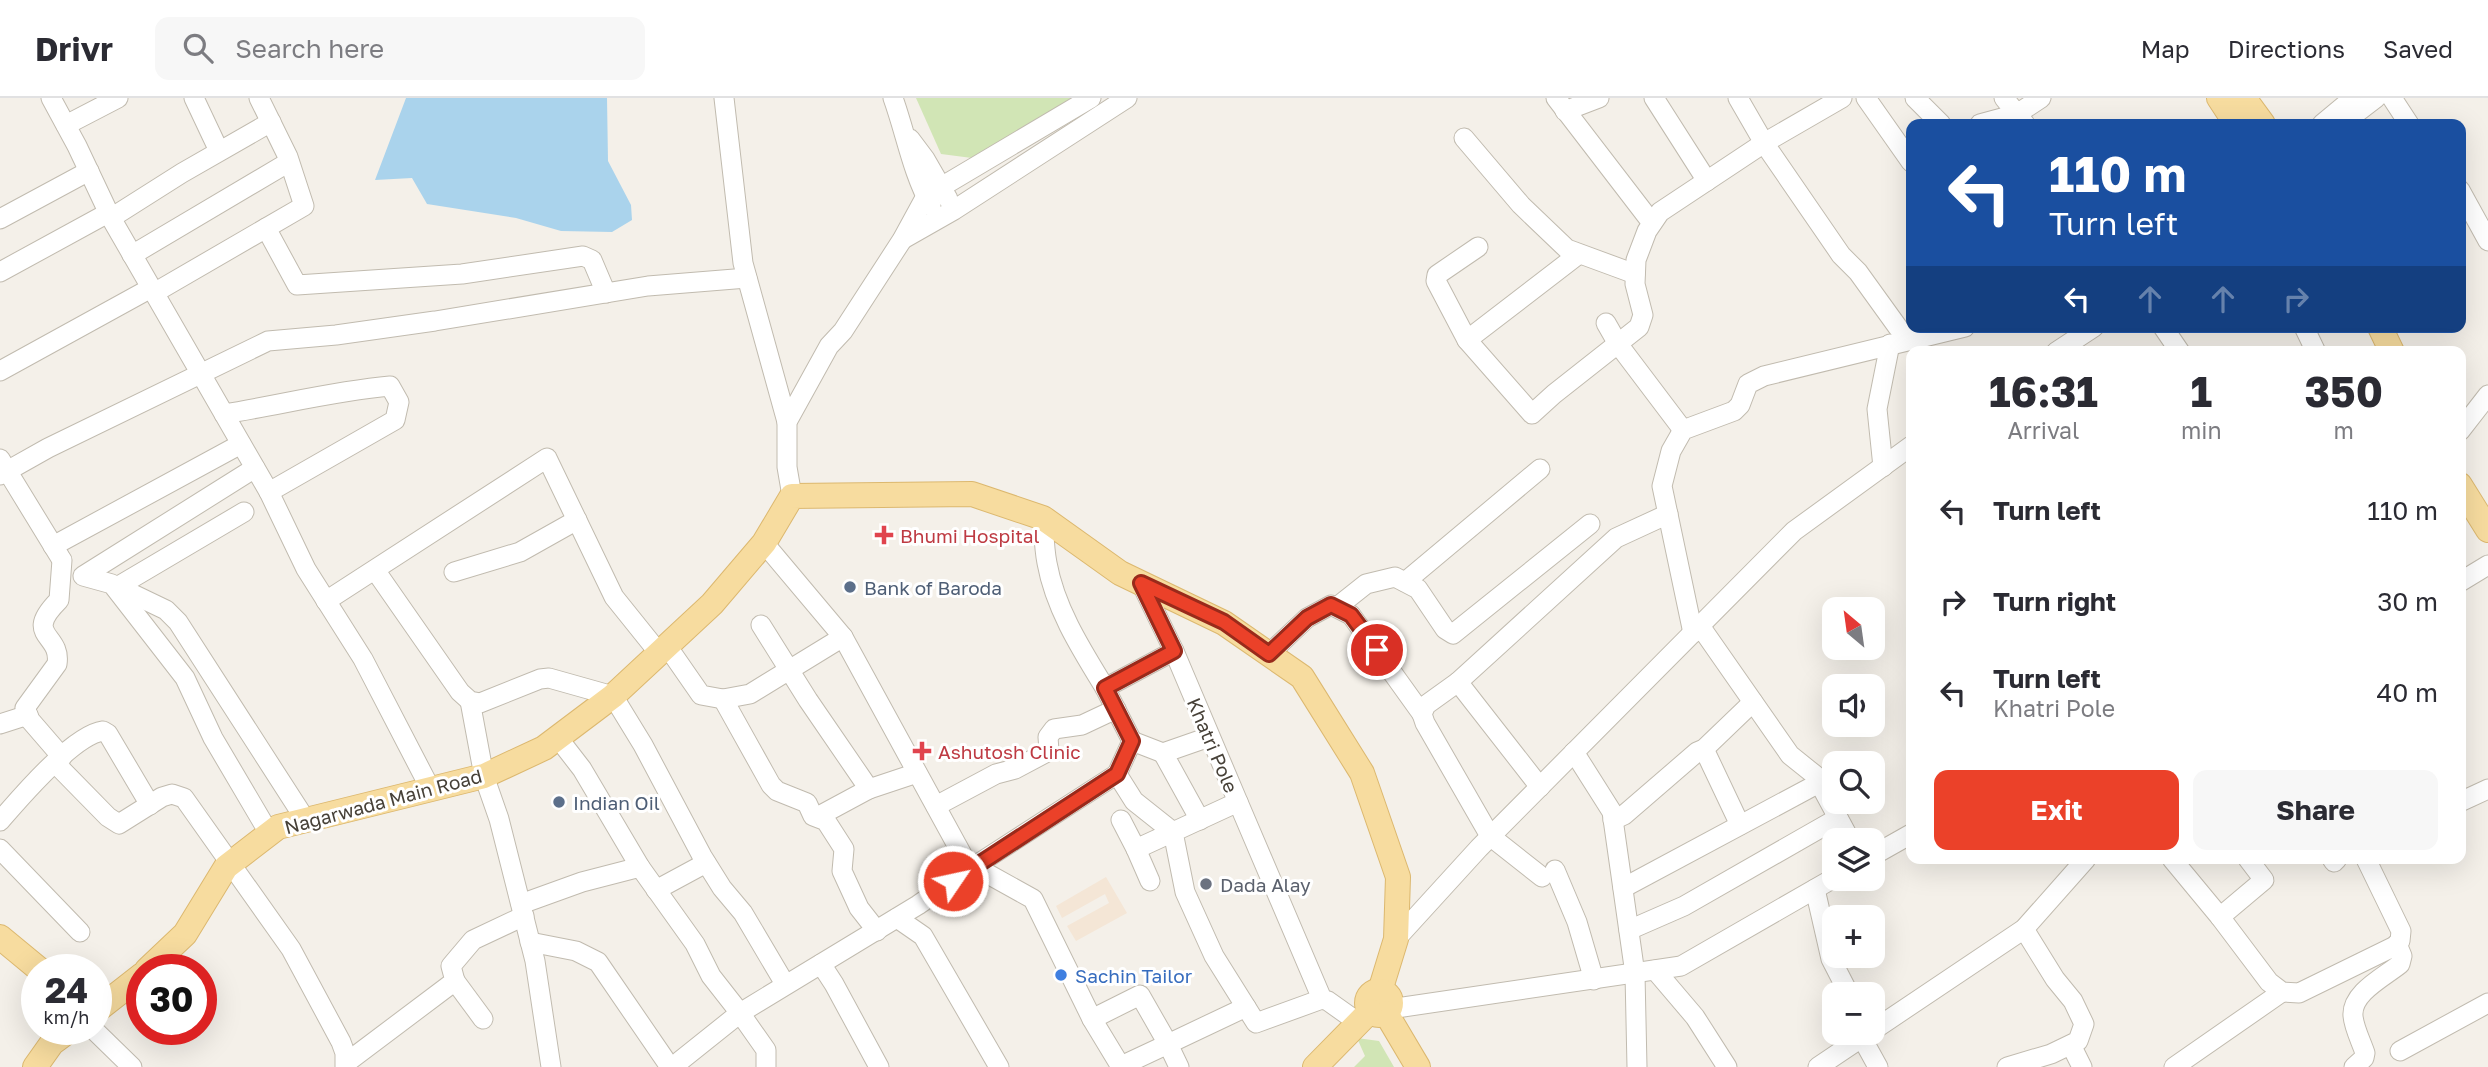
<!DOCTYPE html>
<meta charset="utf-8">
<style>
body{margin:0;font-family:"Golos Text",sans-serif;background:#f7f7f7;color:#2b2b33;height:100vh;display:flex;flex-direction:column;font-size:26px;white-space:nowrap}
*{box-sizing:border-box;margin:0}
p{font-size:23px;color:#7c7c81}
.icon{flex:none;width:38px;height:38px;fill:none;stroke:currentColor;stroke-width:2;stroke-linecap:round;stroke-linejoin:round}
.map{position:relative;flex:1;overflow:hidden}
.drawer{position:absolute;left:1906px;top:248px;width:560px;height:518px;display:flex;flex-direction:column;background:#fff;border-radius:14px;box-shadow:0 7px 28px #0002}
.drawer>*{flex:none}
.hud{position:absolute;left:1906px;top:21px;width:560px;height:214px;border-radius:14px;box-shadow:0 7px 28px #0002;background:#1a4fa0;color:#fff;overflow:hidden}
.needle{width:46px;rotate:331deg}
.buttons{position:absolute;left:1822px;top:499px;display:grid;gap:14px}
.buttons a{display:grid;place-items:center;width:63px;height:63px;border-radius:14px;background:#fff;box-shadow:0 7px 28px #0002;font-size:35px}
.speed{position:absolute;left:21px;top:856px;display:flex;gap:14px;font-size:35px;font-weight:700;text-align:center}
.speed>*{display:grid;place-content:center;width:91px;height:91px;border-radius:50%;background:#fff;box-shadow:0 7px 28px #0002;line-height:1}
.speed small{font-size:18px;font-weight:400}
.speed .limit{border:10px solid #d22;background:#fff;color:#111}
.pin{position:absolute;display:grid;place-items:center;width:60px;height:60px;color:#fff;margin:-30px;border:4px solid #fff;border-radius:50%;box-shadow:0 2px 7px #0007}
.me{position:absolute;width:77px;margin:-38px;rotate:56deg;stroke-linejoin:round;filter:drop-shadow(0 0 5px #0008)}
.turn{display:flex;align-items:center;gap:24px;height:147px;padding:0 28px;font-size:32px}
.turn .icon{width:91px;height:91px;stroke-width:2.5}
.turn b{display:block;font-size:49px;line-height:60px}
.lanes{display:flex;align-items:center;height:66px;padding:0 28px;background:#0003;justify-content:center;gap:35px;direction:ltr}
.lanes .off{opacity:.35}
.eta{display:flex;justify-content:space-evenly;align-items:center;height:119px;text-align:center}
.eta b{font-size:42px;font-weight:700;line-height:49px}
.cta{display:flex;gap:14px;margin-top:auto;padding:14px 28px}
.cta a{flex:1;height:80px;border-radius:14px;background:#eb4129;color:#fff;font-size:28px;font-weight:700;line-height:80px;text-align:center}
.cta a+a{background:#f7f7f7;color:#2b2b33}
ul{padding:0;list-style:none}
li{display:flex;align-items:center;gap:21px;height:91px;padding:0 28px}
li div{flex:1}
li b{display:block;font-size:26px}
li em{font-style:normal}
header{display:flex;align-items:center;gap:42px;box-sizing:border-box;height:98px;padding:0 35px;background:#fff;border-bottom:2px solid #e1e1e2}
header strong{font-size:33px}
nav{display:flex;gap:38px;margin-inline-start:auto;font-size:24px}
.search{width:490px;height:63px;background:#f7f7f7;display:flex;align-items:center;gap:18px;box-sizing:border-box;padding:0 24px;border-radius:14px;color:#7c7c81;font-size:26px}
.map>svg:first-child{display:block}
.commercial{fill:#f4e6d6}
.green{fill:#d1e5b5}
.water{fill:#aad3ec}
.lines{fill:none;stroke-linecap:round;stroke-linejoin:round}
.minor-casing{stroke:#c1bbaf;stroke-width:21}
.major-casing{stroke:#dcb86f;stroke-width:26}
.minor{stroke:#fff;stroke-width:19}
.major{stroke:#f7dc9f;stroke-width:24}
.route-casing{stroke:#992a1b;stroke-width:18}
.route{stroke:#eb4129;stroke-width:12}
.health-dot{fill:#e0444e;stroke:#fff;stroke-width:2.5}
.service-dot{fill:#5c6f8a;stroke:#fff;stroke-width:2.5}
.worship-dot{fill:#6b7280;stroke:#fff;stroke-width:2.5}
.shop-dot{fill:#3f7fe0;stroke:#fff;stroke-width:2.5}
.labels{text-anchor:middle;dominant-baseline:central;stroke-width:6;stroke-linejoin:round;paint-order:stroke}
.health-label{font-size:19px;fill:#be3a42;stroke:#fff;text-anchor:start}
.service-label{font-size:19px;fill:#4e5e75;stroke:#fff;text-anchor:start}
.street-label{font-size:19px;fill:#474138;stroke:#fff}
.worship-label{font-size:19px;fill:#5b616d;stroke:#fff;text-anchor:start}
.shop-label{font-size:19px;fill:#366cbe;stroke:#fff;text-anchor:start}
</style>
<header>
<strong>Drivr</strong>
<div class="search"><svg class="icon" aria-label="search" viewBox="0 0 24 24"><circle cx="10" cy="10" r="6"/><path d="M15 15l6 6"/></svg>Search here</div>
<nav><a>Map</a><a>Directions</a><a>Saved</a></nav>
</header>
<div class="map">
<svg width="2488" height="969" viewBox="0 0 2488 969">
<rect width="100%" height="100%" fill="#f4f0e9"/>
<path class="commercial" d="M 1106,779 L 1127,815 L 1076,843 L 1067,828 L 1109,805 L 1105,796 L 1062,820 L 1056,808 Z"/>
<g class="green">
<path d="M 916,0 L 1075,0 L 972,60 L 941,56 Z"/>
<path d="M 1357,940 L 1379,943 L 1394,969 L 1354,969 L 1365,958 Z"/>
</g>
<path class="water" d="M 406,0 L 607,0 L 608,63 L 631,107 L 632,122 L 612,134 L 561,133 L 516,120 L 427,106 L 412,80 L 375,82 Z"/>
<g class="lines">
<defs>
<g id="minor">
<path d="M 51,0 L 77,48 L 111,120 L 269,394 L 306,471 L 363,561 L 430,690"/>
<path d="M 194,0 L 219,53"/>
<path d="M 724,0 L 743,165 L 787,324"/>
<path d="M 893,0 C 906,36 912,74 931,108"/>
<path d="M 1556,0 L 1652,125"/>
<path d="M 1654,0 L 1707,83"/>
<path d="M 1738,0 L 1764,45 L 1841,157 L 1858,174 L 1907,242"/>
<path d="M 1866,0 L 1911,64"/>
<path d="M 1915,0 L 1941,26"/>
<path d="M 2004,0 L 2017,16 L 2041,0"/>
<path d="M 2392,0 L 2409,26"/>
<path d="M 1565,13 L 1599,0"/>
<path d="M 1980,26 L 2017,16 L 2025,26"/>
<path d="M 2322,26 L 2351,2"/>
<path d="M 2342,26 L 2376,0"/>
<path d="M 66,27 L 118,0"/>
<path d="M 1464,40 L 1521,107 L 1567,151 L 1635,176"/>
<path d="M 910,41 L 925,61 L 948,101"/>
<path d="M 2460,92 L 2488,143"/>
<path d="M 111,120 L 182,75 L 271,24"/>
<path d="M 0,121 L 89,73"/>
<path d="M 266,130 L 297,187 L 462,176 L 583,158 L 592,162 L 606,195"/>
<path d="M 903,141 L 954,112 L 1127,0"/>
<path d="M 1579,156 L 1467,242 L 1532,316 L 1554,296 L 1639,229 L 1643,217 L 1635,186 L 1636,162 L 1647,133 L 1660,114 L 1764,45 L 1842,0"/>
<path d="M 132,157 L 289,64"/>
<path d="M 0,174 L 108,115"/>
<path d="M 154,195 L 304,108 L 288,59 L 259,0"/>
<path d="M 1606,225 L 1618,246 L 1683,332"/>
<path d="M 2163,229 L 2180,254"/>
<path d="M 2304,229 L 2316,254"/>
<path d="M 1467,242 L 1436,183 L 1437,177 L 1478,149"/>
<path d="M 2056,254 L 2094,229"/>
<path d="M 0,273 L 151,190"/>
<path d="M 224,316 C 280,307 334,293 390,288 L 399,304 L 395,322 L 269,394"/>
<path d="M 2460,333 L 2488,297"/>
<path d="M 0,361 L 60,459"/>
<path d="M 1883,369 L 1877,311 L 1890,246"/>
<path d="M 255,370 L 83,478 L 112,486 L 185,580 L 213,640 L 269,735"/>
<path d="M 0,377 L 48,350 L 268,243 L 336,237 L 435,223 L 648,188 L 747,180"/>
<path d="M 792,398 L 787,369 L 787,324 L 829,248 L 843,233 L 902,142 L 926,98 L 1091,0"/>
<path d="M 1043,420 C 1044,435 1044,450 1047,465 C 1055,510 1081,551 1105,590"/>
<path d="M 53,448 L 241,346"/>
<path d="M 375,472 L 460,594 L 470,603 L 480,605 L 540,581 L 549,580 L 613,598 L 643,647 L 702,758 L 722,790 L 743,815 L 785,886"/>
<path d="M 454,474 L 520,454 L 577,422"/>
<path d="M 1405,484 L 1540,371"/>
<path d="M 2460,484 L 2488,467"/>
<path d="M 1141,485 L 1174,553 L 1238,704 L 1173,734 L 1185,794 L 1214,858 L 1256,925 L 1322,901"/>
<path d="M 116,488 L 166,512 L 178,524 L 305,721"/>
<path d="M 117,489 L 244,414"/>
<path d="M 326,503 L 547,360 L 614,499 L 659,555"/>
<path d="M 1337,509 L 1366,486 L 1395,479 L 1418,491 L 1445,531 L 1453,536 L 1590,426"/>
<path d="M 761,527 L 808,602 L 869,691 L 817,719"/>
<path d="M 1700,528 L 1790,657 L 1815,677 L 1850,742"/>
<path d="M 1693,535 L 1662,388 L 1671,353 L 1683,332 L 1734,313 L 1740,307 L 1748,286 L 1764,278 L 1965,229"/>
<path d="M 667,548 L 701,597 L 723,601 L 750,596 L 843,539"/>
<path d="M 1269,556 L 1307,520 L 1331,507 L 1351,517 L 1422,616"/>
<path d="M 1458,584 L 1426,607 L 1422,616 L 1425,625 L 1490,738 L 1542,779"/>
<path d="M 723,601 L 771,687 L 777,693 L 807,705 L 813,718 L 826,723 L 844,751 L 842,773 L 859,810 L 877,833"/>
<path d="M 470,603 L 484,678 L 499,721 L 535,863 L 551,969"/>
<path d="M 0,626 L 28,617"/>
<path d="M 558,640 L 582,671 L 640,769"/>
<path d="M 1132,643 L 1105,590 L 1174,553"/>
<path d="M 1704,651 L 1740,727"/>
<path d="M 1574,654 L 1612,714 L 1635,876 L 1637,969"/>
<path d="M 62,659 L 30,622 L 25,610 L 57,566 C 62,535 22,539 59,502 L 62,462"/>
<path d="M 55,665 L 108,719 L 119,726 L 162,699 L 172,696 L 184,700 L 291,851 L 341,944 L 345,955 L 345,969"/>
<path d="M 1540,689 L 1458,584 L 1616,440 L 1668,416"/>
<path d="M 869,691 L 917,675"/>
<path d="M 1238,704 L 1322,901 L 1328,903 L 1359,925"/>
<path d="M 2460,704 L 2488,691"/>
<path d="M 936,708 L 996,676 L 1015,671 L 1049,653 L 1048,639 L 1054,631 L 1082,627 L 1116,611"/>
<path d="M 1121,722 L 1136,751 L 1173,734 L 1134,703 L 1117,676 L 1132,643 L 1163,655"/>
<path d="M 1200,722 L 1163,655 L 1209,639"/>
<path d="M 1613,722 L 1624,717 L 1697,654 L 1704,651 L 1753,604"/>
<path d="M 0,723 C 20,700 73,637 103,633 L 108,636 L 150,707"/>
<path d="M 0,751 L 80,834"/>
<path d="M 1136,751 L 1150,783"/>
<path d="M 1872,758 L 1911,736"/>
<path d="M 2172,761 L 2220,819 L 2264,782 L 2248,761"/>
<path d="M 2332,761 L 2334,764 L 2337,761"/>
<path d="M 970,771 L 988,776 L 1033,801 L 1092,921 L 1121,969"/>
<path d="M 970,771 L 1117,676"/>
<path d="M 1555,772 L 1577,824 L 1594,882"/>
<path d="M 1623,790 L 1819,685"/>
<path d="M 1815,791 L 1831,861 L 1849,896"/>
<path d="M 656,792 L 706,765"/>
<path d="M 521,806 L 582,784 L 640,769 L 695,846 L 711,878 L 740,915 L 766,952 L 766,969"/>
<path d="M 2220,819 L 2269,884 L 2282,894 L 2299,895 L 2395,848 L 2400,843 L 2401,833 L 2366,761"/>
<path d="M 897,820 L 923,838 L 999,969"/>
<path d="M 1629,832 L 1684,808 L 1838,720"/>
<path d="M 1396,841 L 1479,750 L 1794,433 L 1911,348"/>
<path d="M 530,844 L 576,853 L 598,864 L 670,969"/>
<path d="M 821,866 L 834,886 L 879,969"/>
<path d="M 1655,872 L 1695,919 L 1727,969"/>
<path d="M 455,883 L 483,921"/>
<path d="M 1390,911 L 1681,868 L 1834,780"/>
<path d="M 1092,921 L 1140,897 L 1168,946 L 1246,909"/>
<path d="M 93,931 L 132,969"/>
<path d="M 1872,933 L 2024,831 L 2086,761"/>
<path d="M 1862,940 L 1878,969"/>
<path d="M 2071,947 L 2082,969"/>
<path d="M 2400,953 L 2488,905"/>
<path d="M 346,965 L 455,883 L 451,868 L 473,842 L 524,818"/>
<path d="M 1121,968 L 1168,946 L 1179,969"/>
<path d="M 677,969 L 680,963 L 740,915 L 918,807 L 970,771 L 843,539 L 764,445"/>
<path d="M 1818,969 L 1870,934"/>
<path d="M 2007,969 L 2051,956 L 2078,943 L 2084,926 L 2073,903 L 2055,881 L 2024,831"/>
<path d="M 2174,969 L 2282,894"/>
<path d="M 2354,969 L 2364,960 L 2365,955 C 2361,943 2354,930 2353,918 C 2351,895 2384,879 2400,866 L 2402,858 L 2397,846"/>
</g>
<g id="major">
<path d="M 2219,0 L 2236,26"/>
<path d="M 2244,0 L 2263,26"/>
<path d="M 2380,229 L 2392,254"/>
<path d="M 2460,387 L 2488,432"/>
<path d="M 0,839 L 40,872"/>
<path d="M 147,872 L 185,836 L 226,769 L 278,729 L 484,678 L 544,650 L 613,598 L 712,506 L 764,445 L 792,398 L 972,396 L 1043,420 L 1120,475 L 1224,525 L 1302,579 L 1362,675 L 1398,779 L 1396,841 L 1380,893"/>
<circle cx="1379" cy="905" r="12"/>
<path d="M 96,913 L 142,877"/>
<path d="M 1386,915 L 1418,969"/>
<path d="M 35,969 L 52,945 L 71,931"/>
<path d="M 1315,969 L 1370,913"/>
</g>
</defs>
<use href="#minor" class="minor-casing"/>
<use href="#major" class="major-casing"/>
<use href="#minor" class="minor"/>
<use href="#major" class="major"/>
</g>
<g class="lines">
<defs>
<path id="route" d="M 953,783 L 1117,676 L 1132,643 L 1105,590 L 1174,553 L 1141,485 L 1224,524 L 1269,556 L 1307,520 L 1331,507 L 1351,517 L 1377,552"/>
</defs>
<use href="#route" class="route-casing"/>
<use href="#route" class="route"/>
</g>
<g class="health-dot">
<path d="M880.5 426.5h7v7h7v7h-7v7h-7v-7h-7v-7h7z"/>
<path d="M918.5 642.5h7v7h7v7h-7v7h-7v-7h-7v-7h7z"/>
</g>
<g class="service-dot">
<circle cx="850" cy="489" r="7"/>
<circle cx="559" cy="704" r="7"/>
</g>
<circle class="worship-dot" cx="1206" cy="786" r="7"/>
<circle class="shop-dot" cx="1061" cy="877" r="7"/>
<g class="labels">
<g class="health-label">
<text x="900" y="437">Bhumi Hospital</text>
<text x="938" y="653">Ashutosh Clinic</text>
</g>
<g class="service-label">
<text x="864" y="489">Bank of Baroda</text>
<text x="573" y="704">Indian Oil</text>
</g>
<g class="street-label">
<text transform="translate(1213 647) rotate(67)">Khatri Pole</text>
<text transform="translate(383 703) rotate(-15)">Nagarwada Main Road</text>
</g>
<g class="worship-label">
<text x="1220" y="786">Dada Alay</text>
</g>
<g class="shop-label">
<text x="1075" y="877">Sachin Tailor</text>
</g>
</g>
</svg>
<div class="buttons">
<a><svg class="needle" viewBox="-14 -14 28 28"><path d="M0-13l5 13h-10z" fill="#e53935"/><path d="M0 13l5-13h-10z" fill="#7c7c81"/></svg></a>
<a><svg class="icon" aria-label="sound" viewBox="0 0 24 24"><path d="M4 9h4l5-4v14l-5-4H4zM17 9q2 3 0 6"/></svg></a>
<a><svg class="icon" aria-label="search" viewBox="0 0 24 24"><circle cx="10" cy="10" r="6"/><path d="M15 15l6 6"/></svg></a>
<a><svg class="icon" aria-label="layers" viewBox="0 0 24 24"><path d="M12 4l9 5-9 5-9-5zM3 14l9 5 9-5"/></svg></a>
<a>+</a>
<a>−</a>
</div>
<div class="speed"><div>24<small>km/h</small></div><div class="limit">30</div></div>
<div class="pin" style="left:1377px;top:552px;background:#d93025"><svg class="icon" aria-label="arrive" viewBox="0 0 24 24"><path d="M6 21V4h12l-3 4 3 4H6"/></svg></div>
<svg class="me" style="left:953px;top:783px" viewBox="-20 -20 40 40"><circle r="17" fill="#eb4129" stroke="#fff" stroke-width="3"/><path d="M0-11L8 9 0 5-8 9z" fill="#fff"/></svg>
<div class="hud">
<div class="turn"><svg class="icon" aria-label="left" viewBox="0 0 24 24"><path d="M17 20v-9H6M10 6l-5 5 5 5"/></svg><div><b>110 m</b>Turn left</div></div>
<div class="lanes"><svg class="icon" aria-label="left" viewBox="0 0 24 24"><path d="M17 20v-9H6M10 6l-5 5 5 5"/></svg><svg class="icon off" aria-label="ahead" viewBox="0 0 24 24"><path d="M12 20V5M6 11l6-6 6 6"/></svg><svg class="icon off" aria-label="ahead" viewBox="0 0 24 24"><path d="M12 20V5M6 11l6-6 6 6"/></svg><svg class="icon off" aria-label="right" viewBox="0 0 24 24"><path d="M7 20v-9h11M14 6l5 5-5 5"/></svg></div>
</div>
<section class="drawer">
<div class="eta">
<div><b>16:31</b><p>Arrival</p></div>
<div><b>1</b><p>min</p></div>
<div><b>350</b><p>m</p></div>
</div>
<ul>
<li><svg class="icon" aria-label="left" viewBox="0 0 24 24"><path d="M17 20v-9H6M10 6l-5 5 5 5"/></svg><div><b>Turn left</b></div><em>110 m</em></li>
<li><svg class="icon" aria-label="right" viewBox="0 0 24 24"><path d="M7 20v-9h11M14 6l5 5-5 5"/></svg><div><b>Turn right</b></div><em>30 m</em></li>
<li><svg class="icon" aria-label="left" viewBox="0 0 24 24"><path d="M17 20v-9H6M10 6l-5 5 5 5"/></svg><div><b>Turn left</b><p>Khatri Pole</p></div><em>40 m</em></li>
</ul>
<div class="cta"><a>Exit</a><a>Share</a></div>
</section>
</div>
